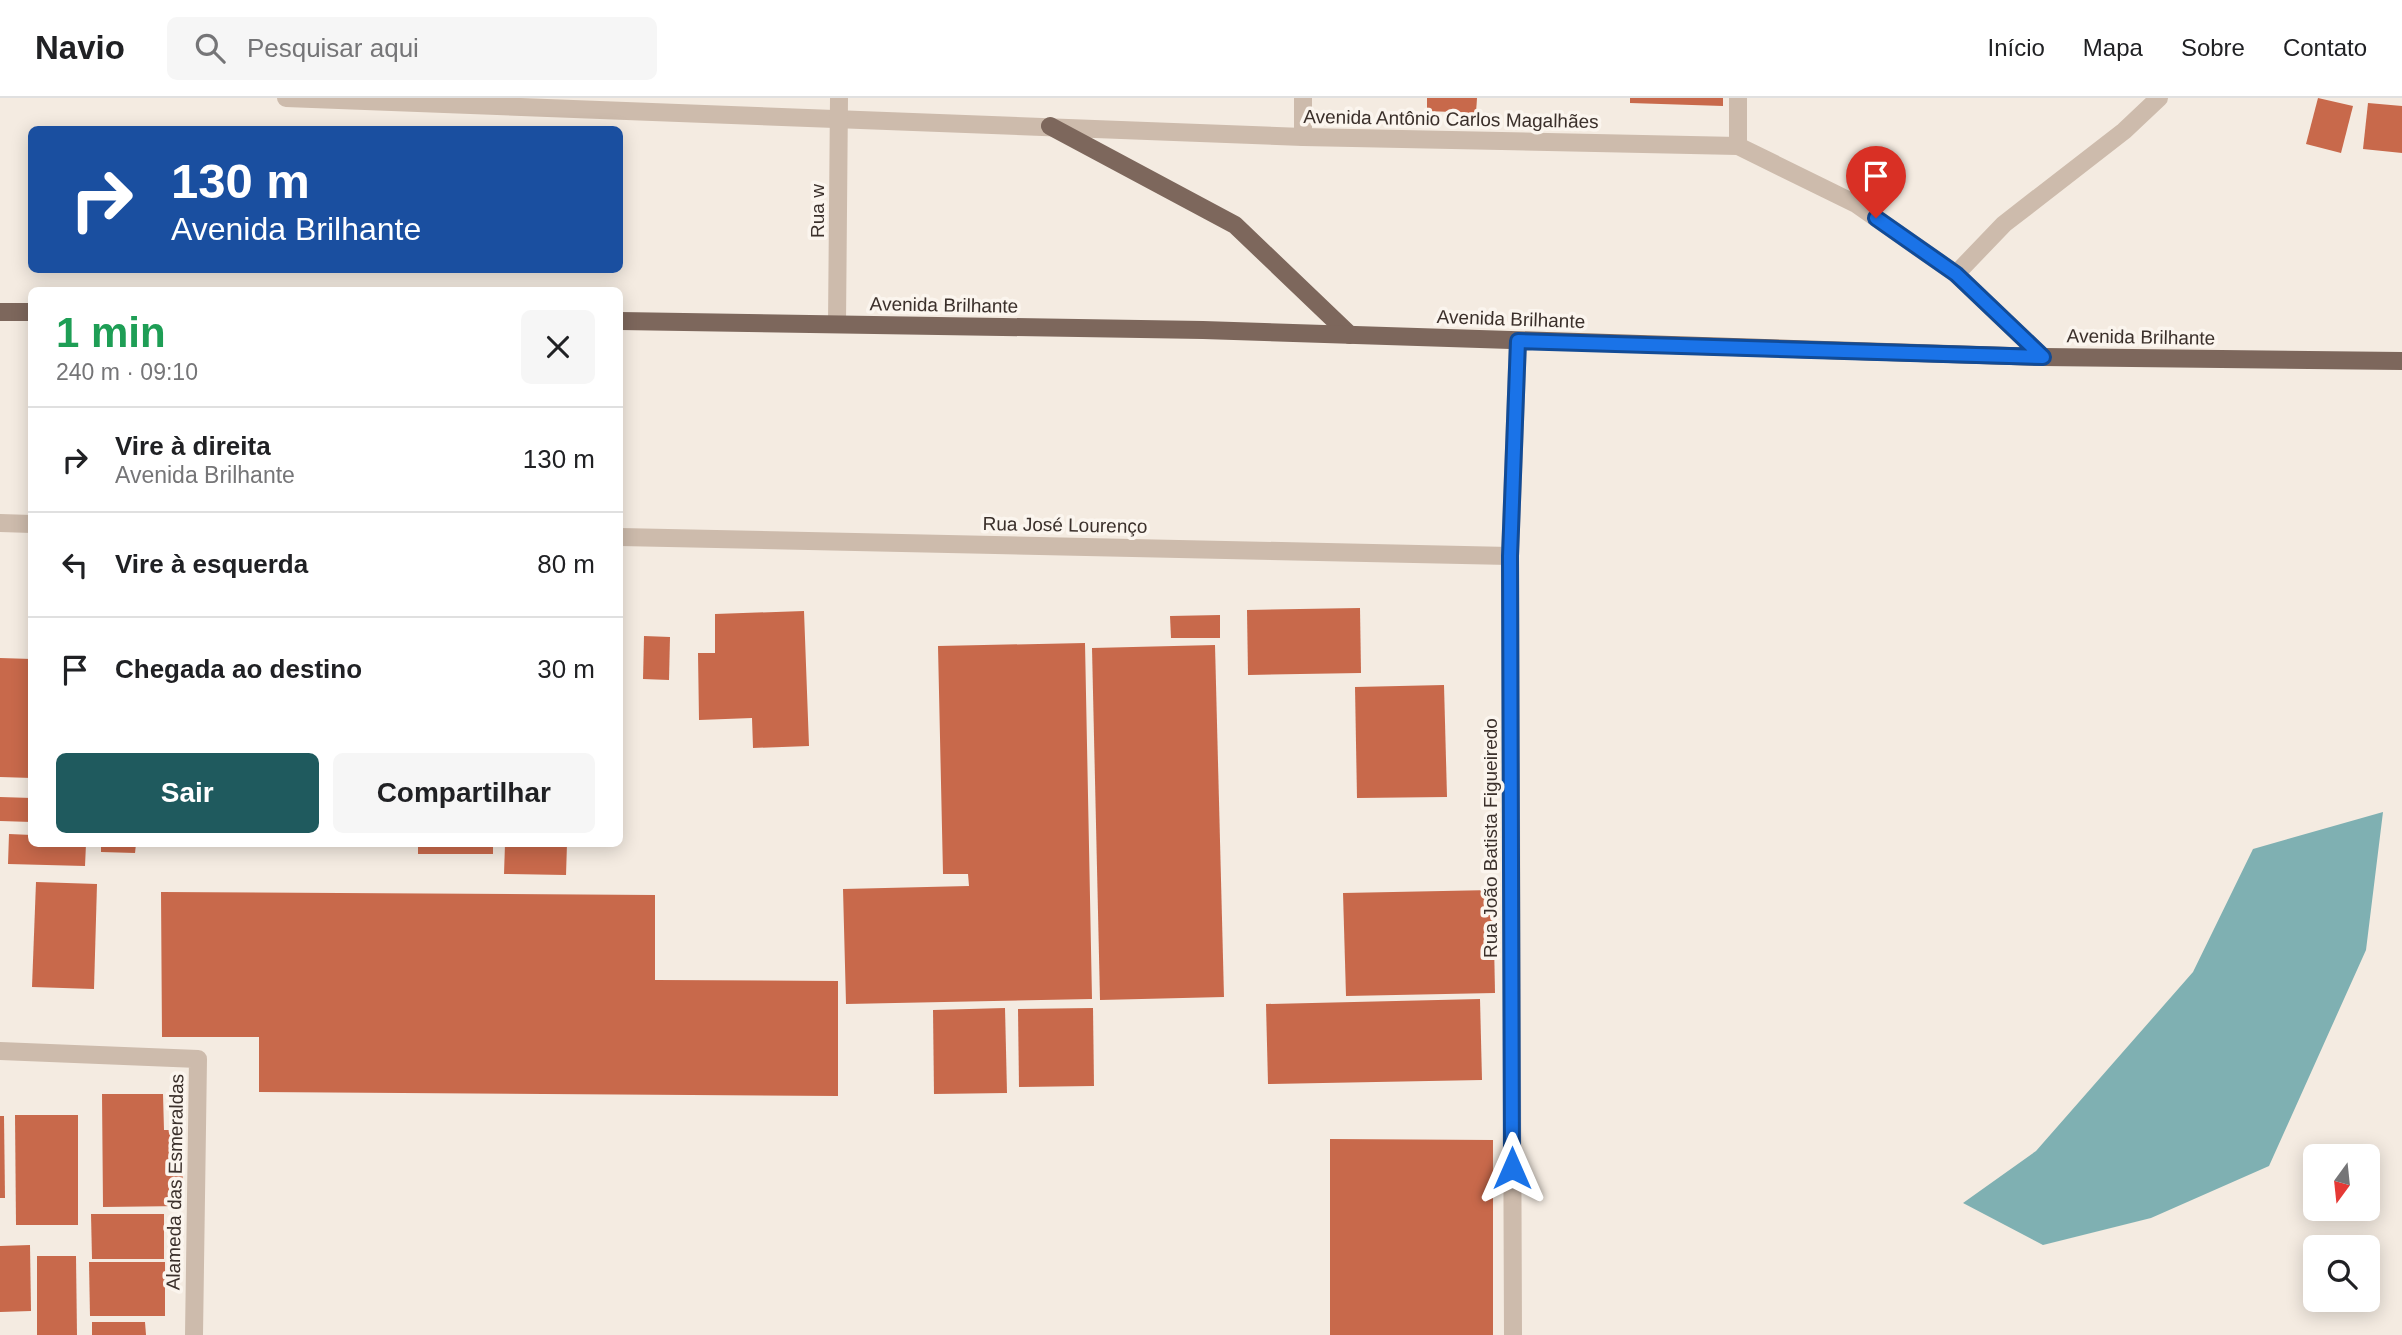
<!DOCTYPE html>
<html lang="pt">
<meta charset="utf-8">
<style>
body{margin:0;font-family:Arial,sans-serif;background:#f6f6f6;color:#202124;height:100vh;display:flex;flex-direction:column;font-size:26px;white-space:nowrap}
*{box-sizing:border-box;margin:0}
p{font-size:23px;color:#757577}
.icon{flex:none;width:38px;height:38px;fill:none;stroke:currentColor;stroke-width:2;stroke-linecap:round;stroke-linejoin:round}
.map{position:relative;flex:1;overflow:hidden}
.drawer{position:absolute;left:28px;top:189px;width:595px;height:560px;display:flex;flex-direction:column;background:#fff;border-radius:10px;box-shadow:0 4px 18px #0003}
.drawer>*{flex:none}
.top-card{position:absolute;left:28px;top:28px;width:595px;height:147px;border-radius:10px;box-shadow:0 4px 18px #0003;background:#1a4fa0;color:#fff;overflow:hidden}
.needle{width:46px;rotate:195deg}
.tools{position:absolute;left:2303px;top:1046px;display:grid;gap:14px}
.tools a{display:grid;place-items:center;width:77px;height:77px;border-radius:10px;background:#fff;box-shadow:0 4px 18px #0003;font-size:35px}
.pin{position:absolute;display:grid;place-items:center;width:60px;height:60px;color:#fff;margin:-72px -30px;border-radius:50% 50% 50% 0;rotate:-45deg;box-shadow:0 0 7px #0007}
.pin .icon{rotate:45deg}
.me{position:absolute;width:77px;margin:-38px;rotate:0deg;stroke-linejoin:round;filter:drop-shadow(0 0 5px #0008)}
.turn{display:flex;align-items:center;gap:24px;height:147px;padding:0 28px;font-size:32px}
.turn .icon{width:91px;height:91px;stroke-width:2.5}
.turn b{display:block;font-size:49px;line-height:60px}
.round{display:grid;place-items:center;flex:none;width:74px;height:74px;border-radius:10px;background:#f6f6f6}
.headline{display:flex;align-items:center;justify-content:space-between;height:119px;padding:0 28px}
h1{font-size:42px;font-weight:700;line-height:52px;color:#1e9e55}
.action{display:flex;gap:14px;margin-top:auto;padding:14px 28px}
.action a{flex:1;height:80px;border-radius:10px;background:#1f5a5e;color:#fff;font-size:28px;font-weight:700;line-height:80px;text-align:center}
.action a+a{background:#f6f6f6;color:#202124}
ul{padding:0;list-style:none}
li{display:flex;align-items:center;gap:21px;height:105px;padding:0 28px;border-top:2px solid #e0e0e0}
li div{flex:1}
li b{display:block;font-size:26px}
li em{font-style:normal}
header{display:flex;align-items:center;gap:42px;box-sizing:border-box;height:98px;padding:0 35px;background:#fff;border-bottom:2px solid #e0e0e0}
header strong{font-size:33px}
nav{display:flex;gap:38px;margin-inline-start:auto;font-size:24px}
.search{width:490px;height:63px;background:#f6f6f6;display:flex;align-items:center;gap:18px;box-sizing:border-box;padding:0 24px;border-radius:10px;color:#757577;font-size:26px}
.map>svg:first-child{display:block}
.water{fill:#7fb0b2}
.building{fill:#c8694b}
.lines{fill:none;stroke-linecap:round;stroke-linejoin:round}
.minor{stroke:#cdbbac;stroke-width:18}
.primary{stroke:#7d675c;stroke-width:18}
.route-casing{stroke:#114b97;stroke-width:18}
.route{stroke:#1a73e8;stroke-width:12}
.labels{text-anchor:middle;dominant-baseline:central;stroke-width:7;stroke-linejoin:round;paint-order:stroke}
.street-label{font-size:19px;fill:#3b302b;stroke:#fbf5ee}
</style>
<header>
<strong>Navio</strong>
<div class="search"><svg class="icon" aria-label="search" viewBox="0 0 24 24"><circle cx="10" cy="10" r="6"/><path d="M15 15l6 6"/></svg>Pesquisar aqui</div>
<nav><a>Início</a><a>Mapa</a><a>Sobre</a><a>Contato</a></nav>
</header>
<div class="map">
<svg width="2402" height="1237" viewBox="0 0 2402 1237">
<rect width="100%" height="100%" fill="#f4ebe1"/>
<path class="water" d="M 2383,714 L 2366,852 L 2269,1068 L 2151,1120 L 2043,1147 L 1963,1105 L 2036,1053 L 2193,874 L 2253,751 Z"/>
<g class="building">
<path d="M 1427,0 L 1477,0 L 1476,15 L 1427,13 Z"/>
<path d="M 1630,0 L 1723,0 L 1723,8 L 1630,5 Z"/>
<path d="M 2318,0 L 2353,8 L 2341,55 L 2306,46 Z"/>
<path d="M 2368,5 L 2402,8 L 2402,55 L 2363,51 Z"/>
<path d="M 1360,510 L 1361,575 L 1248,577 L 1247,512 Z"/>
<path d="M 804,513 L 809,648 L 753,650 L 752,620 L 699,622 L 698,555 L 715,555 L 715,516 Z"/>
<path d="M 1220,517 L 1220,540 L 1171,540 L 1170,518 Z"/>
<path d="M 644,538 L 670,539 L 669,582 L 643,581 Z"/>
<path d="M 1085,545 L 1092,901 L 846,906 L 843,791 L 969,788 L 968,776 L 943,776 L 938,548 Z"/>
<path d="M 1215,547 L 1224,899 L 1100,902 L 1092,550 Z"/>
<path d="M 0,560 L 32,561 L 32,680 L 0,679 Z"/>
<path d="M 1444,587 L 1447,699 L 1357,700 L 1355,589 Z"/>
<path d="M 0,699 L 32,700 L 32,724 L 0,723 Z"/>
<path d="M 9,736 L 32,737 L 32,746 L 86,746 L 85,768 L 8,766 Z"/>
<path d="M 101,746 L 136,746 L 135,755 L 101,754 Z"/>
<rect x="418" y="746" width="75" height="10"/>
<path d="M 505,746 L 567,746 L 566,777 L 504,776 Z"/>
<path d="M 36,784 L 97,786 L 94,891 L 32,889 Z"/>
<path d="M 1493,792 L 1495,895 L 1346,898 L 1343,795 Z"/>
<path d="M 161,794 L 655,797 L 655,882 L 838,883 L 838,998 L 259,994 L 259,939 L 162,939 Z"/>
<path d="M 1480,901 L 1482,982 L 1268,986 L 1266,906 Z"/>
<path d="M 1005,910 L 1007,995 L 934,996 L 933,912 Z"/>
<path d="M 1093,910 L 1094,988 L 1019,989 L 1018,911 Z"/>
<path d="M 102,996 L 163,996 L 164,1032 L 182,1032 L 183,1108 L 103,1109 Z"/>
<path d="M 15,1017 L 78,1017 L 78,1127 L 16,1127 Z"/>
<path d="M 0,1018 L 4,1018 L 5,1100 L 0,1100 Z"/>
<path d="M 1330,1041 L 1493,1042 L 1493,1237 L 1330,1237 Z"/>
<path d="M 91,1116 L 164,1116 L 164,1161 L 92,1161 Z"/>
<path d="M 30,1147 L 31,1213 L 0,1214 L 0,1148 Z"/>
<path d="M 37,1158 L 76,1158 L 77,1237 L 37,1237 Z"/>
<path d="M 89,1164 L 165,1164 L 165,1218 L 90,1218 Z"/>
<path d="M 92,1224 L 145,1224 L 146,1237 L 92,1237 Z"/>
</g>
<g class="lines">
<g class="minor">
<path d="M 286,0 L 1303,39 L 1738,48 L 1856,106 L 1956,176 L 2043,259"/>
<path d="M 1303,39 L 1303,0"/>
<path d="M 1738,48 L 1738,0"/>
<path d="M 1956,176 L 2004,126 L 2124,33 L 2159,0"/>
<path d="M 837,226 L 839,0"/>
<path d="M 0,425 L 32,426"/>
<path d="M 620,439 L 1510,458"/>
<path d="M 0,953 L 198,961 L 194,1237"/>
<path d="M 1513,1237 L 1510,458 L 1518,243"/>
</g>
<g class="primary">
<path d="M 1050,28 L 1235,127 L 1350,237"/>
<path d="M 0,214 L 32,214"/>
<path d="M 620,223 L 1203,232 L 2043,259 L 2402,263"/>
</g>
</g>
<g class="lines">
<defs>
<path id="route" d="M 1512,1070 L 1510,458 L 1518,243 L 2043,259 L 1956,176 L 1876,120"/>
</defs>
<use href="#route" class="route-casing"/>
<use href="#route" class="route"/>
</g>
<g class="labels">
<g class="street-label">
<text transform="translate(1451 21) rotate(1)">Avenida Antônio Carlos Magalhães</text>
<text transform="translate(817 113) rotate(-90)">Rua w</text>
<text transform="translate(944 207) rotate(1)">Avenida Brilhante</text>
<text transform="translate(1511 221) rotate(2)">Avenida Brilhante</text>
<text transform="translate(2141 239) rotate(1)">Avenida Brilhante</text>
<text transform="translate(1065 427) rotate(1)">Rua José Lourenço</text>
<text transform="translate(1490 740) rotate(-90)">Rua João Batista Figueiredo</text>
<text transform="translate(175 1084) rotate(-89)">Alameda das Esmeraldas</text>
</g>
</g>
</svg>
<div class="tools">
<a><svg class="needle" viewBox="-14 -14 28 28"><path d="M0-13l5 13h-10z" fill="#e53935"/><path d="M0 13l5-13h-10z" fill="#757577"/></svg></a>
<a><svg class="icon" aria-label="search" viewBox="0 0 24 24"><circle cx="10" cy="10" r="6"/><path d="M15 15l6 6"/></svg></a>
</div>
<div class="pin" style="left:1876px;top:120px;background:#d93025"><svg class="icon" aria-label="arrive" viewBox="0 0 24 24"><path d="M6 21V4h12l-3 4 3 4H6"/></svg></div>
<svg class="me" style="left:1512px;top:1070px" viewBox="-20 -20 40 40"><path d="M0-17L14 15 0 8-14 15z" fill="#1a73e8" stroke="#fff" stroke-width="4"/></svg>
<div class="top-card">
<div class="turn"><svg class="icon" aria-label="right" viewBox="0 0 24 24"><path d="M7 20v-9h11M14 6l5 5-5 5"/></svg><div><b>130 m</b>Avenida Brilhante</div></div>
</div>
<section class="drawer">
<div class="headline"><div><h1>1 min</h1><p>240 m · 09:10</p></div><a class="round"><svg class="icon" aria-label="close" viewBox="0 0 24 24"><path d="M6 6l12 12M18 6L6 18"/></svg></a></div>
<ul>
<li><svg class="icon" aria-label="right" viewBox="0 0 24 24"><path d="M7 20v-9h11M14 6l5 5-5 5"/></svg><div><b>Vire à direita</b><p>Avenida Brilhante</p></div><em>130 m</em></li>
<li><svg class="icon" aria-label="left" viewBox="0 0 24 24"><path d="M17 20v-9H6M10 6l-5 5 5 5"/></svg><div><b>Vire à esquerda</b></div><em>80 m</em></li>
<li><svg class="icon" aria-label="arrive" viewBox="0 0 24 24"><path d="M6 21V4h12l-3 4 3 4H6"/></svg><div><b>Chegada ao destino</b></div><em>30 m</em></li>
</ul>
<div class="action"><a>Sair</a><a>Compartilhar</a></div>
</section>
</div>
